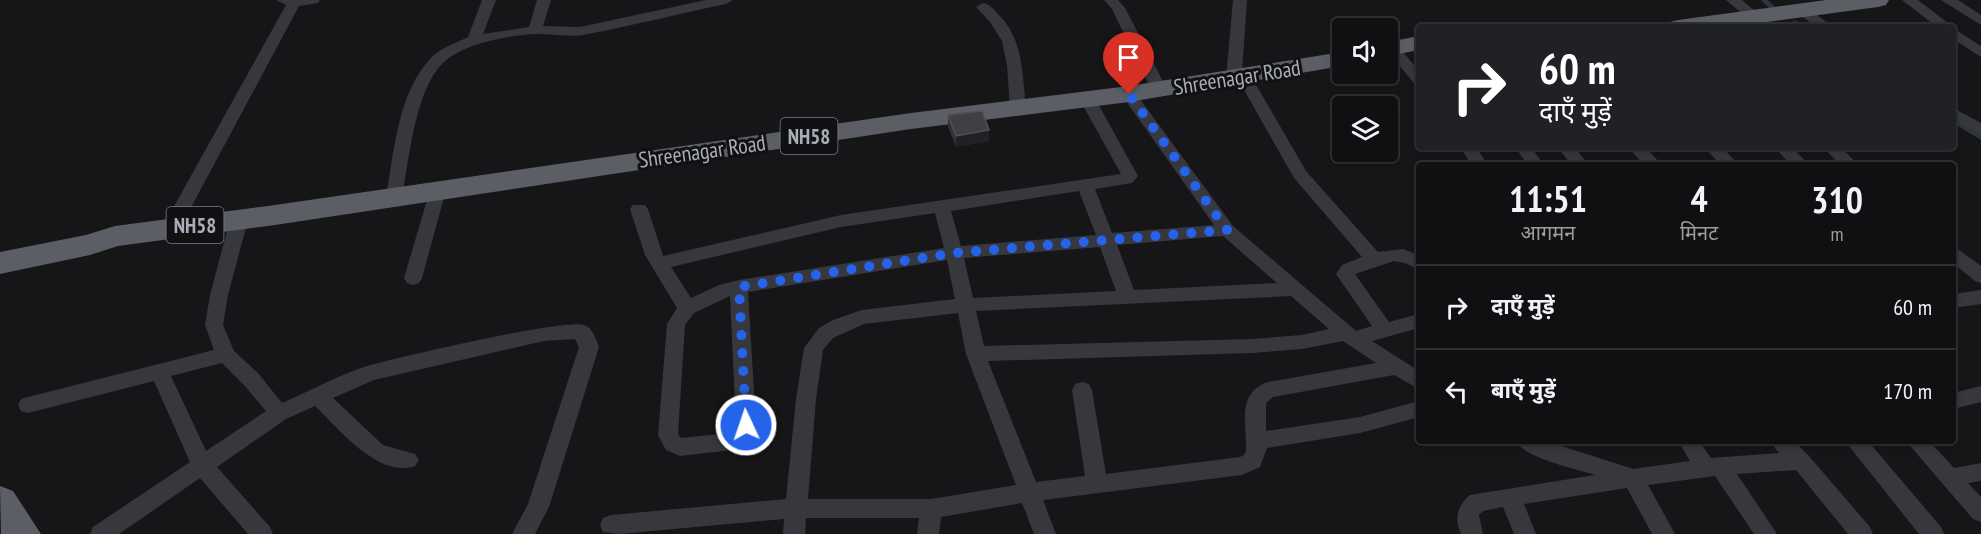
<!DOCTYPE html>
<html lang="hi">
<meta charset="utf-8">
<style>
body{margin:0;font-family:"PT Sans Narrow","Noto Sans Devanagari",sans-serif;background:#19191b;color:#f1f3f6;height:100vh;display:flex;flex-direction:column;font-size:22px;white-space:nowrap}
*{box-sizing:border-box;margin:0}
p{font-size:20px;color:#9c9d9f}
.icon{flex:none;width:33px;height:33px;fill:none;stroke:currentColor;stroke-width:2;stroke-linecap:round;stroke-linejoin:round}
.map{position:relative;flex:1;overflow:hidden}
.sheet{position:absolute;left:1416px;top:162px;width:540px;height:282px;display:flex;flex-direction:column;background:#101012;border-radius:6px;box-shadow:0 3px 9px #0003,0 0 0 2px #303032}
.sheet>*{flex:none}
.guide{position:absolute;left:1416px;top:24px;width:540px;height:126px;border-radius:6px;box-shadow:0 3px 9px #0003,0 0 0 2px #303032;background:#202124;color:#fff;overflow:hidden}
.tools{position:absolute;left:1332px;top:18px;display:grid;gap:12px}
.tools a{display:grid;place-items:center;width:66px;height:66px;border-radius:6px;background:#101012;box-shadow:0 3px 9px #0003,0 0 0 2px #303032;font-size:30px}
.pin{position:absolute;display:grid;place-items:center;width:51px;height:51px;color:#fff;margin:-62px -26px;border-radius:50% 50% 50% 0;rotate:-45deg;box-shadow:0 0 6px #0007}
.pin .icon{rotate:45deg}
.me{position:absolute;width:66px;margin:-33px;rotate:357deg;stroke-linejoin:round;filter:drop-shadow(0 0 4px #0008)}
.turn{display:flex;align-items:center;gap:21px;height:126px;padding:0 24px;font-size:27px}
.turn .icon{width:78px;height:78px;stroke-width:2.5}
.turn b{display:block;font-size:42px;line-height:51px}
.eta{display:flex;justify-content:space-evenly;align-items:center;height:102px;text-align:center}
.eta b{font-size:36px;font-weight:800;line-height:42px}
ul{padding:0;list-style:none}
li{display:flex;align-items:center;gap:18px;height:84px;padding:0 24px;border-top:2px solid #303032}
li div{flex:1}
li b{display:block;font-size:22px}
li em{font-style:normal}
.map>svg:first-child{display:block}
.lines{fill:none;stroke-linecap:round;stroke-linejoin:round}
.stream{stroke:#2c353c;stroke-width:5}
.minor{fill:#37383d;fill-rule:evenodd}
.trunk{fill:#5b5e65;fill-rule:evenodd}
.wall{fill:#323236}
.shaded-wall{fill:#212124}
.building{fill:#3f3f44;stroke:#4f5156;stroke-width:1.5}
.route{stroke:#2563eb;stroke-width:10;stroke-dasharray:0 18}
.labels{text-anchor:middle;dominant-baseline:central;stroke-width:6;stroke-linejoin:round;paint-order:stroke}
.shield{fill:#111113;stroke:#7b7e86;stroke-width:1.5}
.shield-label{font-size:21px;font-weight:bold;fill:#a8adb8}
.street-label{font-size:22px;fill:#a8adb8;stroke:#111113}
</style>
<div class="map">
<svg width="1981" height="534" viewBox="0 0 1981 534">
<rect width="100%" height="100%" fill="#161618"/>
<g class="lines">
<g class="stream">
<path d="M 1764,0 L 1773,8"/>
<path d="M 1795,23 L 1802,27"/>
<path d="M 1953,120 L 1981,137"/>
</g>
<g class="minor">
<path d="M 276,0 L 320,0 L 318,3 L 299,6 L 180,228 L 177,232 L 165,232 L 162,228 L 286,5 Z"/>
<path d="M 482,0 L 496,0 L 483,34 L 529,27 L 537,0 L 551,0 L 543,26 L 580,27 L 706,0 L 733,0 L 726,4 C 678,14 631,26 583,35 C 568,37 552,34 537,34 C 510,35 463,43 443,63 C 415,90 409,160 402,197 L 400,201 L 388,201 L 386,197 C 394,152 398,92 431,58 C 440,48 456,43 468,37 Z"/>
<path d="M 1104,0 L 1118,0 L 1125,8 L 1167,89 L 1164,92 L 1154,92 L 1151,89 L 1112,9 Z"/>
<path d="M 1233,0 L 1247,0 L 1242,72 L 1249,73 L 1251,76 L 1306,171 L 1378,252 L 1403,249 L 1419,255 L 1419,270 L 1405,263 L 1394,261 L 1355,274 L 1389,322 L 1419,314 L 1419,328 L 1372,341 L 1419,371 L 1419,389 L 1394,375 L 1273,397 L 1266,403 L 1266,431 L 1360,417 L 1419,401 L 1419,417 L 1360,433 L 1267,448 L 1260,467 L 1242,475 L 1043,500 L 1056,534 L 1034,534 L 1022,503 L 941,517 L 939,534 L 917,534 L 919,518 L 806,518 L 805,534 L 783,534 L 784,519 L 619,534 L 603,532 L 600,525 L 603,518 L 611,515 L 786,499 L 796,399 L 804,348 L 819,328 L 833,320 L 862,310 L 955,299 L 947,260 L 748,292 L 756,425 L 748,442 L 732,450 L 680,456 L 666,450 L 658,435 L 667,324 L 677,308 L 645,255 L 630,209 L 633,205 L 645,205 L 648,209 L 663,256 L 841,215 L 1121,174 L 1080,100 L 1088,95 L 1096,100 L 1138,176 L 1132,183 L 1095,189 L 1112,233 L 1214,225 L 1121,94 L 1129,89 L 1134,91 L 1233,226 L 1356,331 L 1372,326 L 1336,274 L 1342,265 L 1362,257 L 1294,178 L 1239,81 L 1234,83 L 1226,78 ZM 1079,191 L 1096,235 L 961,246 L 951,211 ZM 935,213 L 944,248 L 739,280 L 719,285 L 691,298 L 671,267 L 841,227 ZM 1223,236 L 1277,283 L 1134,290 L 1117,245 ZM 1100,247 L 1116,291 L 973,298 L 964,258 ZM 730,296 L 736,425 L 729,433 L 681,438 L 678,434 L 685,325 L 694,313 ZM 1291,296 L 1329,329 L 1302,335 L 1252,339 L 984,346 L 976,311 ZM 958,313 L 966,354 L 1016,485 L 931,499 L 808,499 L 816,399 L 823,350 L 833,338 L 864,324 ZM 1343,341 L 1376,363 L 1268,382 C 1236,393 1247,424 1246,450 L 1244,455 L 1240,457 L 1106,474 L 1092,390 L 1089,384 L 1082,382 L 1075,384 L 1072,390 L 1085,476 L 1036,482 L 988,361 L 1252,353 L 1302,349 Z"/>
<path d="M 1726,0 L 1742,0 L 1762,17 L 1760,20 L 1750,20 Z"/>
<path d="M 1902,0 L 1918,0 L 1953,27 L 1937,27 Z"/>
<path d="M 1941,0 L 1958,0 L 1981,15 L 1981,25 Z"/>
<path d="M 983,3 C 990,4 993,9 998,14 C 1024,40 1022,74 1026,108 L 1023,111 L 1013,111 L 1010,108 L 1007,65 L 1002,41 L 990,22 L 976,7 Z"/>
<path d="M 1800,5 L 1805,6 L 1833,27 L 1817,27 L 1795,12 L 1793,9 Z"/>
<path d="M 1953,28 L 1981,46 L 1981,57 L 1953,39 Z"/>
<path d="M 1392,44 L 1397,45 L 1419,71 L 1419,85 L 1414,83 L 1388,52 L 1388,45 Z"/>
<path d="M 1953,108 L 1981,123 L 1981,135 L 1953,120 Z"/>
<path d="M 1460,147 L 1476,147 L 1488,165 L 1472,165 Z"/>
<path d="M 1515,147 L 1531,147 L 1544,165 L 1528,165 Z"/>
<path d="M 1557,147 L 1574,147 L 1589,165 L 1572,165 Z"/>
<path d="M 1628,147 L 1645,147 L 1662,165 L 1644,165 Z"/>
<path d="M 1704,147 L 1722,147 L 1739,165 L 1721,165 Z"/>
<path d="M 1774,147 L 1792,147 L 1809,165 L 1791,165 Z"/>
<path d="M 1823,147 L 1841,147 L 1858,165 L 1840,165 Z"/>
<path d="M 438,184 L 444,186 L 446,190 L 422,278 L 419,283 L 413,285 L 407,283 L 404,278 L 430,190 L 432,186 Z"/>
<path d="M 239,214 L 245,216 L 248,220 L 228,295 L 223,325 L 234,351 L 258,373 L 282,403 C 310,391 338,375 367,366 C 394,358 566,318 584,325 C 593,328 596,339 599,347 L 549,507 L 535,534 L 512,534 L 528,504 L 579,347 L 575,339 L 544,341 L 374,380 L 333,398 L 383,445 L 415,454 L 419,460 L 415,466 C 379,479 339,429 315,406 L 286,419 L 217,467 L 270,527 L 273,534 L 248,534 L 200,478 L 119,534 L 90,534 L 93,527 L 190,462 L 154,381 L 28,413 L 21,411 L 18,405 L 21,399 L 28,397 L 214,350 L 205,325 L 210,295 L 230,220 L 233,216 ZM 222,363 L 244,385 L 266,411 L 206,451 L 171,376 Z"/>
<path d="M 1953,248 L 1959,250 L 1981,266 L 1981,283 L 1975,281 L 1953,263 Z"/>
<path d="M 1981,290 L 1981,304 L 1953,308 L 1953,294 Z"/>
<path d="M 1981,386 L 1981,402 L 1953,409 L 1953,393 Z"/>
<path d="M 1516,441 L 1546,441 L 1633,469 L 1690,461 L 1678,441 L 1699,441 L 1711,458 L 1779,453 L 1770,441 L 1794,441 L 1808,455 L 1870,527 L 1873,534 L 1848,534 L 1796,470 L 1737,474 L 1777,534 L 1754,534 L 1715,476 L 1648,485 L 1675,534 L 1652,534 L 1627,488 L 1524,504 L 1536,534 L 1514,534 L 1503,507 L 1483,511 L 1479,515 L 1483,534 L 1461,534 C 1454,519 1457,506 1470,495 L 1595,475 C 1576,469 1524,458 1516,441 Z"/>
<path d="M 1845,441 L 1868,441 L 1941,527 L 1944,534 L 1919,534 Z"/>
<path d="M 1906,441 L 1929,441 L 1954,468 L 1981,463 L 1981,481 L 1968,483 L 1981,497 L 1981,522 L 1973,519 Z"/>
</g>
<g class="trunk">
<path d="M 1826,0 L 1889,0 L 1886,5 L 1878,7 L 1730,27 L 1666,27 L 1670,22 L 1678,20 Z"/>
<path d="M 1419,36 L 1419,50 L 1388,56 L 1388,42 Z"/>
<path d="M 1342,52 L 1342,66 L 1129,102 L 911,129 L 275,225 L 118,246 L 90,255 L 0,274 L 0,252 L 86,235 L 115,226 L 275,205 L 911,113 L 1129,86 Z"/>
<path d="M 0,486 L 13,491 L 41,534 L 1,534 Z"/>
</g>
</g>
<path class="wall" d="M 948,115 L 989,141 L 956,147 L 948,127 Z"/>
<path class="shaded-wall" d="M 989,130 L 989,141 L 956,147 L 956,136 Z"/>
<path class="building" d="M 982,111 L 989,130 L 956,136 L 948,115 Z"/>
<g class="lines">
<path class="route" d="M 746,425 L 739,287 L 954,253 L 1227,230 L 1129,94"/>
</g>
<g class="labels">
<g class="shield">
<rect x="780.5" y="118" width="57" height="36" rx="4.5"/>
<rect x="166.5" y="207" width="57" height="36" rx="4.5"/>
</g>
<g class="shield-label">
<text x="809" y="136">NH58</text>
<text x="195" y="225">NH58</text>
</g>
<g class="street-label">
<text transform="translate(1237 77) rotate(-9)">Shreenagar Road</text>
<text transform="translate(702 151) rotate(-8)">Shreenagar Road</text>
</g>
</g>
</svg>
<div class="tools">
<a><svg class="icon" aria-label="sound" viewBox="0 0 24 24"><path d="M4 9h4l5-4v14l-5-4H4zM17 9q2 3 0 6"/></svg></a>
<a><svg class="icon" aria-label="layers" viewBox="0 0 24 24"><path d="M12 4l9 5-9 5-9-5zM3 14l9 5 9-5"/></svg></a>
</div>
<div class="pin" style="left:1129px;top:94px;background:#d93025"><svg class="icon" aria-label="arrive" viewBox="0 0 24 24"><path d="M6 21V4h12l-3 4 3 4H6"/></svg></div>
<svg class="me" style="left:746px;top:425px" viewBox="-20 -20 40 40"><circle r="17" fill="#2563eb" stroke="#fff" stroke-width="3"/><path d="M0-11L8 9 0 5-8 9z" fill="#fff"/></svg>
<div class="guide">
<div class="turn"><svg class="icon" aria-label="right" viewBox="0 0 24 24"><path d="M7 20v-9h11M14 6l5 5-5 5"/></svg><div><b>60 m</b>दाएँ मुड़ें</div></div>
</div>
<section class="sheet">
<div class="eta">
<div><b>11:51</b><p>आगमन</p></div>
<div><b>4</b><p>मिनट</p></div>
<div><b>310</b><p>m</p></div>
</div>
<ul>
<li><svg class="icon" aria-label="right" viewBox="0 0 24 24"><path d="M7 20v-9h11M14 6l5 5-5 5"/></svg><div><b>दाएँ मुड़ें</b></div><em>60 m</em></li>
<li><svg class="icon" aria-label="left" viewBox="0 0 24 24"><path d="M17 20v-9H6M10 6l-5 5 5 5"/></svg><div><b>बाएँ मुड़ें</b></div><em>170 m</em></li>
</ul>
</section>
</div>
